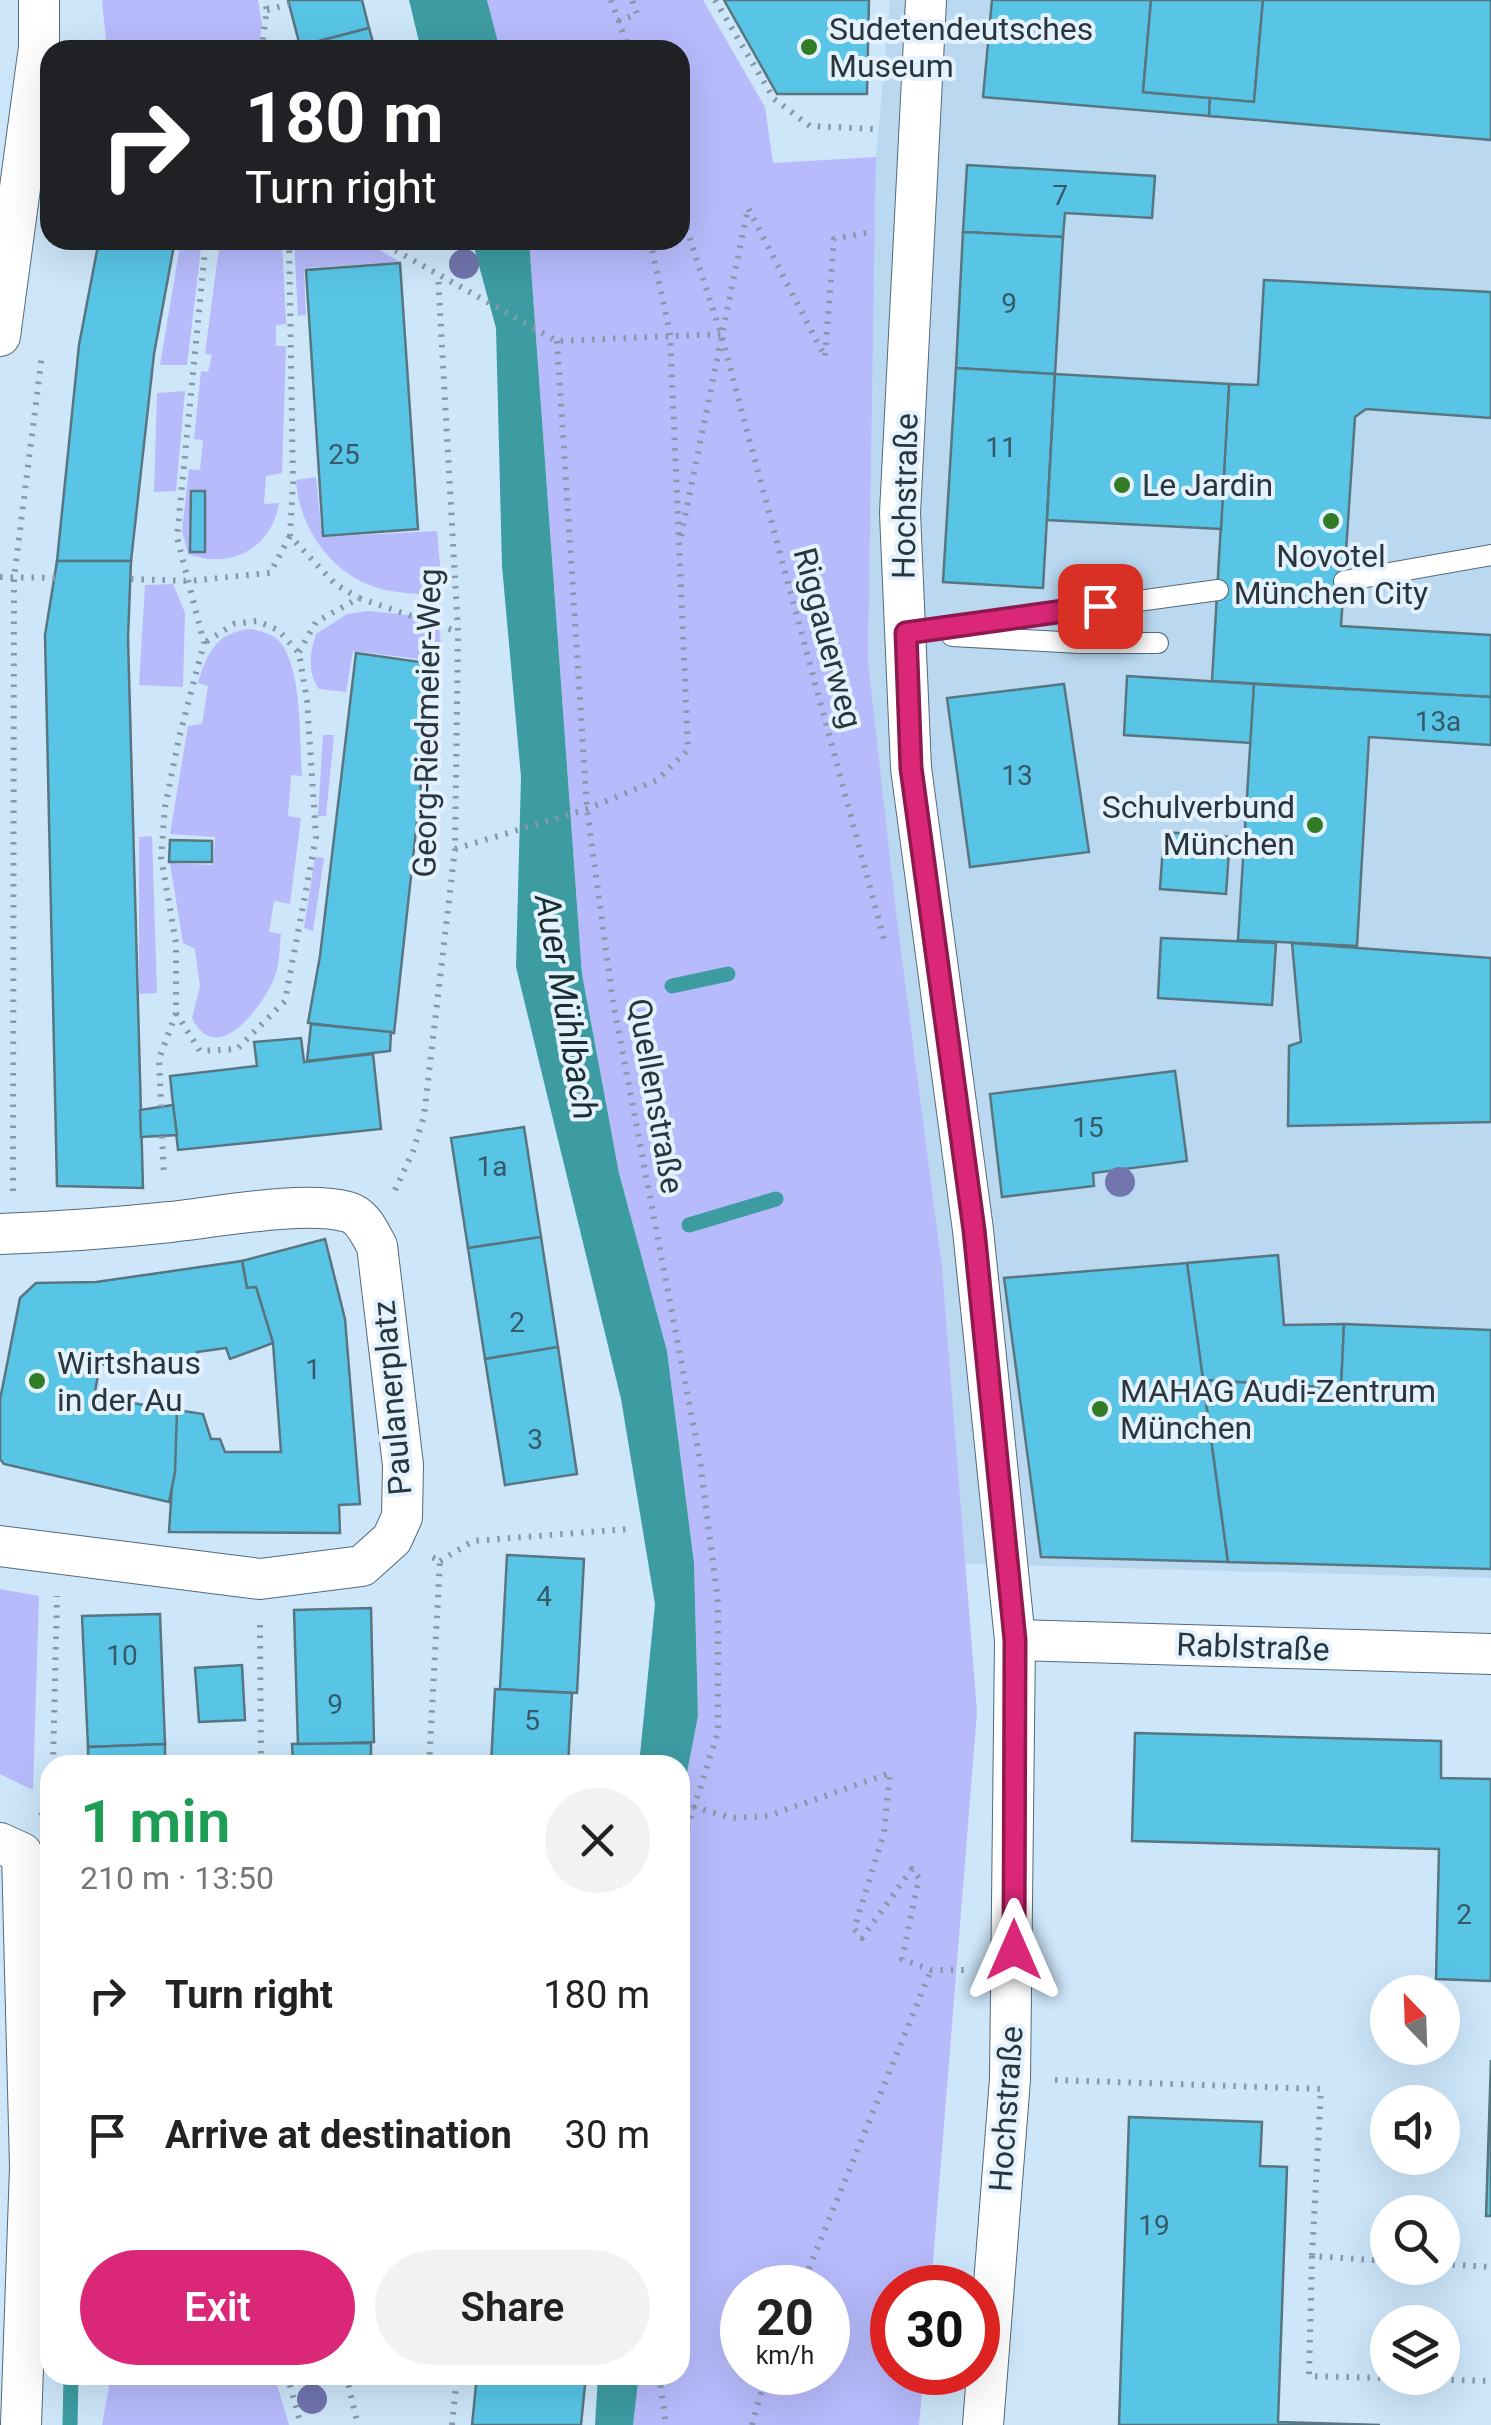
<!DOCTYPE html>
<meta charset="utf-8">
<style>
body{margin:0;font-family:Roboto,sans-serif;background:#f2f2f2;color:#222;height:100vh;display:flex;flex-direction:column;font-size:38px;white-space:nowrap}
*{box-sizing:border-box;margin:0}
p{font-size:32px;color:#767676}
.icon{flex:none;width:55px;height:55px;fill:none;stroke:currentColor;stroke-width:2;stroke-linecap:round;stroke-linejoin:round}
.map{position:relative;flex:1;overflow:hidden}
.sheet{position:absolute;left:40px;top:1755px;width:650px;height:630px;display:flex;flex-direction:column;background:#fff;border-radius:30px;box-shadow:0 10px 40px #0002}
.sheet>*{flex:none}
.guide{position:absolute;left:40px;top:40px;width:650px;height:210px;border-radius:30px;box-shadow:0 10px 40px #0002;background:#202124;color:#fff;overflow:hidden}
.needle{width:65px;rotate:337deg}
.tools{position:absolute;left:1370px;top:1975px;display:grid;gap:20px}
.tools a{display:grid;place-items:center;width:90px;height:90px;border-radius:50%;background:#fff;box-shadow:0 10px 40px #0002;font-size:50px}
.speed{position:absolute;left:720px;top:2265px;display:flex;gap:20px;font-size:50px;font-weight:700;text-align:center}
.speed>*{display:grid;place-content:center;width:130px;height:130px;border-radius:50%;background:#fff;box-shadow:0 10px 40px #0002;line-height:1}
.speed small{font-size:25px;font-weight:400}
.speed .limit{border:15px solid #d22;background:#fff;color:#111}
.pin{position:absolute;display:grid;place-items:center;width:85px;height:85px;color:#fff;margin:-42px;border-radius:20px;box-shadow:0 5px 15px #0006}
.me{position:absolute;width:110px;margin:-55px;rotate:0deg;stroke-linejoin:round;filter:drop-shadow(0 0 8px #0008)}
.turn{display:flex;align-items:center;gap:35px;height:210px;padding:0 40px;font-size:45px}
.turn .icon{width:130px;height:130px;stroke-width:2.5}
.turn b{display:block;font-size:70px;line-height:85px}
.round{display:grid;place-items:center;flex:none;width:105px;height:105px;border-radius:52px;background:#f2f2f2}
.overview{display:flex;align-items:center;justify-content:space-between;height:170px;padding:0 40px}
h1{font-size:60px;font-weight:600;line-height:75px;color:#1e9e55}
.action{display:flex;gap:20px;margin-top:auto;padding:20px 40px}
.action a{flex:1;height:115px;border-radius:60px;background:#db2777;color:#fff;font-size:40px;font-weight:600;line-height:115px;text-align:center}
.action a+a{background:#f2f2f2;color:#222}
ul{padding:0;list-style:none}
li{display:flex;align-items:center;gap:30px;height:140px;padding:0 40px}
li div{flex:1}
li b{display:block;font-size:38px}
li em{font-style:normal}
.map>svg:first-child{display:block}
.built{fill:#bad9f1}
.green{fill:#b7bbfc;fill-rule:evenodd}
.water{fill:#3d9ca2}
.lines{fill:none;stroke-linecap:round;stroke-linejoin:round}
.stream{stroke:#3d9ca2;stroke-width:15}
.building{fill:#58c5e7;stroke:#587680;stroke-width:2.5}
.lane-casing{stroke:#546a7b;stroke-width:22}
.street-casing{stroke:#546a7b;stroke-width:42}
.path{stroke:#8799a8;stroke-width:6;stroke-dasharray:2.5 8;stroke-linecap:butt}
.lane{stroke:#fff;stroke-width:20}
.street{stroke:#fff;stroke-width:40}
.tree{fill:#7275ae}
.route-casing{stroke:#8e194d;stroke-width:25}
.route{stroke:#db2777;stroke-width:18}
.poi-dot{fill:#317c24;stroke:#e3f2fe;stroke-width:4}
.labels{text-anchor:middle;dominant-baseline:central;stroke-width:8;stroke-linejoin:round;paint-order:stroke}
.number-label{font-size:28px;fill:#365967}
.poi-label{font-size:32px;fill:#2b353c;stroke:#e3f2fe;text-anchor:start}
.street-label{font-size:32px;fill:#2b353c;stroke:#e3f2fe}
.water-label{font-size:35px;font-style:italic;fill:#182e2f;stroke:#e3f2fe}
</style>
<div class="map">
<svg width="1491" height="2425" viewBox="0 0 1491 2425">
<rect width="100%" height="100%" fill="#cde6fa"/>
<path class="built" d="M 890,0 L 1491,0 L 1491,1578 L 965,1564 L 942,1267 L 897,919 L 868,660 L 876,157 Z"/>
<g class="green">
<path d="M 102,0 L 258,0 L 262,24 L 258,50 L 107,50 Z"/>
<path d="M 487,0 L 703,0 L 765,107 L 773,163 L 876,157 L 868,660 L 897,919 L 942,1267 L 977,1712 L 931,2287 L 892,2288 L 892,2372 L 924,2373 L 919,2425 L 633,2425 L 639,2375 L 680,2375 L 680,1809 L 698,1716 L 694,1563 L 667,1351 L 619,1173 L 582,974 L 529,240 L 680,240 L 680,50 L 500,50 ZM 742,2288 L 828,2288 L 828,2372 L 742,2372 Z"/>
<path d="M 181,240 L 202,240 L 187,365 L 160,365 Z"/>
<path d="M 220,240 L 282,240 L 286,324 L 276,325 L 276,346 L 286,346 L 282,473 L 266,476 L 264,504 L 279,503 C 272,548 231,570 188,554 L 182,531 L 189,469 L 200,470 L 203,440 L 194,439 L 201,371 L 208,372 L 212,355 L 205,354 Z"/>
<path d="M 294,240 L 363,240 L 400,262 L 304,268 L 306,315 L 298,316 Z"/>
<path d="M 185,391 L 176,491 L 154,492 L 157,393 Z"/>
<path d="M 316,477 L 322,537 L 437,531 L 443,598 C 423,593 401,594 381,589 C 333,576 299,529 296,480 Z"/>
<path d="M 173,584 L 185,613 L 183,687 L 139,685 L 145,585 Z"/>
<path d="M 368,611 L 438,618 L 443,662 L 353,651 L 346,692 L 319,689 C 307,672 310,653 316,634 L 347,614 Z"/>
<path d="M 252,629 C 262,632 274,634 280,642 C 303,670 299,741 302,776 L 291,775 L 288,816 L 301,818 L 290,904 L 274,901 L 269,932 L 281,934 C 279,949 280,967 273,981 C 260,1009 217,1068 192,1018 L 200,986 L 195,949 L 183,943 L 170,863 L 213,865 L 215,837 L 170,834 L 188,726 L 202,724 L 208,686 L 198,683 C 207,653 217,631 252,629 Z"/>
<path d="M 323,735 L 334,735 L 326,816 L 318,816 Z"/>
<path d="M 152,836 L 157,993 L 139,994 L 139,837 Z"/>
<path d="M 315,857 L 324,858 L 313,931 L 304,928 Z"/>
<path d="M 0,1589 L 39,1596 L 33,1790 L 0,1774 Z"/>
<path d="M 111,2375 L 274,2375 L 289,2425 L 102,2425 Z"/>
</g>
<g class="water">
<path d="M 409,0 L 487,0 L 500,50 L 421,50 Z"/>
<path d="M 472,240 L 529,240 L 582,974 L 619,1173 L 667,1351 L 694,1563 L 698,1716 L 680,1809 L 680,1765 L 639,1765 L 655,1604 L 621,1399 L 516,967 L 521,777 L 502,566 L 496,328 Z"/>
<path d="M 598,2375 L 639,2375 L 633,2425 L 595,2425 Z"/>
</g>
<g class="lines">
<g class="stream">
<path d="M 672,986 L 728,974"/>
<path d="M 689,1225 L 776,1199"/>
<path d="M 70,2425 L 71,2375"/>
</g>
</g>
<g class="building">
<path d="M 288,0 L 362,0 L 369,28 L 300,46 Z"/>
<path d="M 724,0 L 869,0 L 867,94 L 777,94 Z"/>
<path d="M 992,0 L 1151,0 L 1143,92 L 1210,98 L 1209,116 L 983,97 Z"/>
<path d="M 1151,0 L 1263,0 L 1254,102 L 1143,92 Z"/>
<path d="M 1263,0 L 1491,0 L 1491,140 L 1209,116 L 1210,98 L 1254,102 Z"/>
<path d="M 369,28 L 375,50 L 301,50 L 300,46 Z"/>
<path d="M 967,165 L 1155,176 L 1152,218 L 1065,213 L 1063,237 L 963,232 Z"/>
<path d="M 963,232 L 1063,237 L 1055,374 L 956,368 Z"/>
<path d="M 99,240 L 175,240 L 154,354 L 131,561 L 57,561 L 79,345 Z"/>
<path d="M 400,263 L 418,529 L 323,536 L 306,270 Z"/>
<path d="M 1264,280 L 1491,292 L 1491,418 L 1366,409 L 1355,417 L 1341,626 L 1491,635 L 1491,697 L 1212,681 L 1229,384 L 1258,385 Z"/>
<path d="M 956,368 L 1055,374 L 1043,588 L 943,582 Z"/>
<path d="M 1055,374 L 1229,384 L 1221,529 L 1047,520 Z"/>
<path d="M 191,491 L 205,491 L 205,552 L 190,552 Z"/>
<path d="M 57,561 L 131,561 L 128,638 L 143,1188 L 57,1186 L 45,635 Z"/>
<path d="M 356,653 L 434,664 L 394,1033 L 308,1023 L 320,956 Z"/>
<path d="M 1127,676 L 1254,684 L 1251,743 L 1124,735 Z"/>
<path d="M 1064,684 L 1089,852 L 970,867 L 947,698 Z"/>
<path d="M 1254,684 L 1491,697 L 1491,745 L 1369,737 L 1357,946 L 1238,940 Z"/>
<path d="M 1164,832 L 1230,837 L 1226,894 L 1160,889 Z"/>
<path d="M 170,840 L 212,841 L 212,862 L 169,862 Z"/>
<path d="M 1161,938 L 1276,943 L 1272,1005 L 1158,998 Z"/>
<path d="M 1292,943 L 1491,958 L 1491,1122 L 1288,1126 L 1289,1046 L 1301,1042 Z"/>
<path d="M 311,1024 L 391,1032 L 390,1051 L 307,1061 Z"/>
<path d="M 301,1038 L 304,1062 L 373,1054 L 381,1129 L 178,1150 L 170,1076 L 257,1066 L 254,1042 Z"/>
<path d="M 1175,1071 L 1187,1161 L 1093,1173 L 1094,1186 L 1002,1197 L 990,1094 Z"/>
<path d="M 173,1105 L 177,1135 L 141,1137 L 140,1110 Z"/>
<path d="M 524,1127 L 541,1237 L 468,1248 L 451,1138 Z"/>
<path d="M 541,1237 L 558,1347 L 485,1359 L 468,1248 Z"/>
<path d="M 325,1239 L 345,1319 L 360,1504 L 339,1505 L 340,1533 L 169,1532 L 177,1410 L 203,1414 L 211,1439 L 220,1439 L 225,1452 L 281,1452 L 273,1343 L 256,1287 L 247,1288 L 242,1261 Z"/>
<path d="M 1278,1255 L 1284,1325 L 1344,1324 L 1341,1388 L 1203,1380 L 1187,1263 Z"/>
<path d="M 242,1261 L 247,1288 L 256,1287 L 273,1343 L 230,1359 L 226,1348 L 197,1352 L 197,1355 L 100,1365 L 94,1397 L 177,1410 L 175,1472 L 169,1502 L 4,1464 L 0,1459 L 0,1400 L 20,1298 L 36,1283 L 96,1282 Z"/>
<path d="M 1187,1263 L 1228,1562 L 1041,1557 L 1004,1278 Z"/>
<path d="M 1344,1324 L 1491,1330 L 1491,1569 L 1228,1562 L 1203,1380 L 1341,1388 Z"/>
<path d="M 558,1347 L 577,1474 L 505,1485 L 485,1359 Z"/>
<path d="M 507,1555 L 584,1559 L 577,1693 L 500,1689 Z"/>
<path d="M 371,1608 L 374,1742 L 298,1745 L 294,1610 Z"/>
<path d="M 160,1614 L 165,1744 L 88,1747 L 82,1616 Z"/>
<path d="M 242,1665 L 245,1720 L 199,1722 L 195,1668 Z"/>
<path d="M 495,1689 L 572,1693 L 568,1765 L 491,1765 Z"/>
<path d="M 1135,1733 L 1441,1741 L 1441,1778 L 1491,1779 L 1491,1981 L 1436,1979 L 1439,1849 L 1132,1841 Z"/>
<path d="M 371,1743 L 371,1765 L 293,1765 L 292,1744 Z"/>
<path d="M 165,1744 L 165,1765 L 88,1765 L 88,1747 Z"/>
<path d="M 1491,2060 L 1491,2216 L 1486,2216 Z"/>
<path d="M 1129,2117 L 1262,2122 L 1260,2166 L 1287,2167 L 1278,2422 L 1380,2425 L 1119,2425 Z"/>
<path d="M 477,2375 L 586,2375 L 581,2425 L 472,2425 Z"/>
</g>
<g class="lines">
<defs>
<g id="lane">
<path d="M 1344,581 L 1491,555"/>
<path d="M 906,633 L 1218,590"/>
<path d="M 952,636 L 1080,643 L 1158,643"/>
</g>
<g id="street">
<path d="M 926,0 L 900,513 L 911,768 L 973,1230 L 1015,1640 L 1010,2079 L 983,2425"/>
<path d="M 0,336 L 39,47 L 39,0"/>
<path d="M 0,1234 C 56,1232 114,1228 170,1222 C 218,1217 304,1200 348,1212 C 363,1216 370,1234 377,1246 L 403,1465 L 402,1517 L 392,1539 L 362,1566 L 260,1579 L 0,1546"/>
<path d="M 1015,1640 L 1491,1654"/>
<path d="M 0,1843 L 22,1853 L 30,2167 L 21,2425"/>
</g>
</defs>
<use href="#lane" class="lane-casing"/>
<use href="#street" class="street-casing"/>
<g class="path">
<path d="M 611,0 L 629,50"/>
<path d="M 715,0 L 774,99 L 810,126 L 874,129"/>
<path d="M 267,10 L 289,4"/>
<path d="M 618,21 L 637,14 L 632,0"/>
<path d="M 261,50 L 267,10 L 264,0"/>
<path d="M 680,208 L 721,334 L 884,939"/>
<path d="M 289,240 L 293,483 L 290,536 L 335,584 L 359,598"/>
<path d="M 377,240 L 557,341 L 721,334"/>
<path d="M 557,341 L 587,809 L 613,1002 L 700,1460 L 718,1602 L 718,1732 L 680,1851"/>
<path d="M 681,536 L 748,208 L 825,357 L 834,239 L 871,232"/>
<path d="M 0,577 L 55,578"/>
<path d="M 131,579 L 188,581 L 270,573 L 290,536"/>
<path d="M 299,652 L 316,622 L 359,598 L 458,632"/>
<path d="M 455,849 L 587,809 L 657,780 L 688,750 L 670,334 L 650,240"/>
<path d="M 176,1013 L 200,1051 L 237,1049 L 285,1001 L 316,837 L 307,701 L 299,653 L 278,630 L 257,621 L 234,624 L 204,643"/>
<path d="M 161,1107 L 159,1059 L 176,1013 L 176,943 L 161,857 L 165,807 L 179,738 L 204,643 L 177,537 L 206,240"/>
<path d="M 162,1136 L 164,1176"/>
<path d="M 395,1190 L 413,1151 L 424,1116 L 455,849 L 458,632 L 438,275"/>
<path d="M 13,1191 L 14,578 L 42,355"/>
<path d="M 440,1561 L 473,1541 L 628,1529"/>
<path d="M 260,1625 L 261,1765"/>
<path d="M 53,1765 L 57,1596"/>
<path d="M 429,1765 L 440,1561 L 430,1556"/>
<path d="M 693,1807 L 733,1818 L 768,1816 L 890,1773 L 884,1833 L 854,1929 L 862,1938 L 912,1869 L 919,1878 L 902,1959 L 931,1970 L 966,1970"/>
<path d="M 41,1816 L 50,1798"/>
<path d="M 1055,2080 L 1321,2089 L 1312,2256 L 1388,2261"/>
<path d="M 1312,2256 L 1309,2376 L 1491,2381"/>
<path d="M 1442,2264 L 1491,2267"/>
<path d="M 801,2288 L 931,1970"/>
<path d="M 287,2375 L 301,2425"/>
<path d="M 346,2375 L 358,2425"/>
<path d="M 659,2375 L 666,2425"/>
<path d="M 452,2425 L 457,2375"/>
<path d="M 752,2425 L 767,2372"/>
</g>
<use href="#lane" class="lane"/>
<use href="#street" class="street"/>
</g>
<g class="tree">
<circle cx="464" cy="264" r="15"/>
<circle cx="1120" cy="1182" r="15"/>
<circle cx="312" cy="2399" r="15"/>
</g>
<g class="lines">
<defs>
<path id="route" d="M 1014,1950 L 1015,1640 L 974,1230 L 911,768 L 906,633 L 1100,606"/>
</defs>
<use href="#route" class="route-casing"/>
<use href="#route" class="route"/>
</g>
<g class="poi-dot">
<circle cx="809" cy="47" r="10"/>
<circle cx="1122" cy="485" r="10"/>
<circle cx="1331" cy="521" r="10"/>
<circle cx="1315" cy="825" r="10"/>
<circle cx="37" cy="1381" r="10"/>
<circle cx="1100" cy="1409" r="10"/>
</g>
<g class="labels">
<g class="number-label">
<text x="1060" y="195">7</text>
<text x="1009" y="303">9</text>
<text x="1001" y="447">11</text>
<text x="344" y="454">25</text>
<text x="1438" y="721">13a</text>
<text x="1017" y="775">13</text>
<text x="1088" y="1127">15</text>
<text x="492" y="1166">1a</text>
<text x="517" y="1322">2</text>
<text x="313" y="1369">1</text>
<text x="535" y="1439">3</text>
<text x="544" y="1596">4</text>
<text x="122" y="1655">10</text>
<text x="335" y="1704">9</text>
<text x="532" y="1720">5</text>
<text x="1464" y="1914">2</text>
<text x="1154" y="2225">19</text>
</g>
<g class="poi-label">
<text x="829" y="29">Sudetendeutsches<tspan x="829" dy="37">Museum</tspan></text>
<text x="1142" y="485">Le Jardin</text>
<text x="1331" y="556" text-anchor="middle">Novotel<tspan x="1331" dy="37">München City</tspan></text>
<text x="1295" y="807" text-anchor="end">Schulverbund<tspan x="1295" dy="37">München</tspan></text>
<text x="57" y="1363">Wirtshaus<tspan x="57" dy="37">in der Au</tspan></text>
<text x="1120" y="1391">MAHAG Audi-Zentrum<tspan x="1120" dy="37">München</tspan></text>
</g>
<g class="street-label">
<text transform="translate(905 496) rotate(-89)">Hochstraße</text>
<text transform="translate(828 638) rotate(75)">Riggauerweg</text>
<text transform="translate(427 723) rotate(-89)">Georg-Riedmeier-Weg</text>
<text transform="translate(656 1096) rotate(80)">Quellenstraße</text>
<text transform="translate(392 1398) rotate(-95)">Paulanerplatz</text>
<text transform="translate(1253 1647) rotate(2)">Rablstraße</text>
<text transform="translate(1006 2109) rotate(-86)">Hochstraße</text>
</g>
<g class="water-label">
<text transform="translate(566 1007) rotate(80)">Auer Mühlbach</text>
</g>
</g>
</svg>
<div class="tools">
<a><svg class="needle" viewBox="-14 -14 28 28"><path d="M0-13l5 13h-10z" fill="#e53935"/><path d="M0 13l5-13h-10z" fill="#767676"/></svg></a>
<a><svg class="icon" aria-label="sound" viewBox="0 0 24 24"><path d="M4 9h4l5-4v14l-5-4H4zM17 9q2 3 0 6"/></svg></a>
<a><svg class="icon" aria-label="search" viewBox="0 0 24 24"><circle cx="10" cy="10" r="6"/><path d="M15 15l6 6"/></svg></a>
<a><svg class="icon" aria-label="layers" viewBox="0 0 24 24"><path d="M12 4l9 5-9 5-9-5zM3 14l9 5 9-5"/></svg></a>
</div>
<div class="speed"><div>20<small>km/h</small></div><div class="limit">30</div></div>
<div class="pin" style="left:1100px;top:606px;background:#d93025"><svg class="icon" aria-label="arrive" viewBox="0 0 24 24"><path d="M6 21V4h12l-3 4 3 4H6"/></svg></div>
<svg class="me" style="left:1014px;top:1950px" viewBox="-20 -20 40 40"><path d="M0-17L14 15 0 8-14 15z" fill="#db2777" stroke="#fff" stroke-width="4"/></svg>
<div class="guide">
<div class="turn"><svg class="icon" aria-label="right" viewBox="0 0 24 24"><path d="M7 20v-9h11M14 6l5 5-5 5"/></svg><div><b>180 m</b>Turn right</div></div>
</div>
<section class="sheet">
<div class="overview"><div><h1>1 min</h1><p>210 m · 13:50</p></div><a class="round"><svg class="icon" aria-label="close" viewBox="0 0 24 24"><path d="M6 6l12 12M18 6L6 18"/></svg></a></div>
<ul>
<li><svg class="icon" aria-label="right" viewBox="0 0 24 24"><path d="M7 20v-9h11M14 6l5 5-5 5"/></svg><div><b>Turn right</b></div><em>180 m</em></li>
<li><svg class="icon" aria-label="arrive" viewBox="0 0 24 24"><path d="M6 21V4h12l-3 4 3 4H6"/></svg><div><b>Arrive at destination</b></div><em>30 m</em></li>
</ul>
<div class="action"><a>Exit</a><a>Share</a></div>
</section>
</div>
